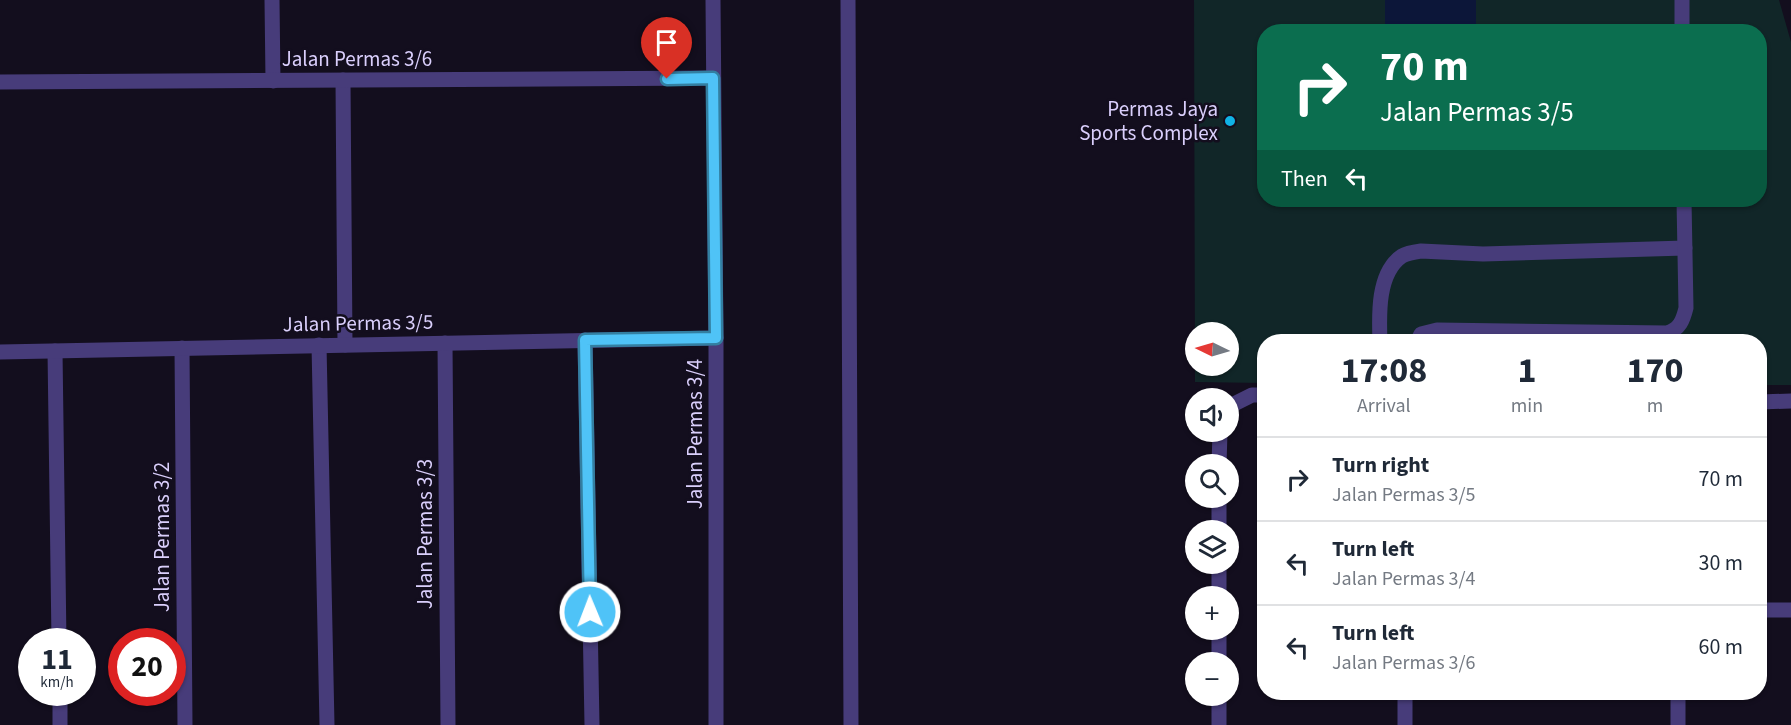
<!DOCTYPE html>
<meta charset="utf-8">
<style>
body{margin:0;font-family:"Source Sans 3",sans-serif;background:#f6f6f7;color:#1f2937;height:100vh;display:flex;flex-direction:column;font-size:22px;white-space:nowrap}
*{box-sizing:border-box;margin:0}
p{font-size:20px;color:#747a83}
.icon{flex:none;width:33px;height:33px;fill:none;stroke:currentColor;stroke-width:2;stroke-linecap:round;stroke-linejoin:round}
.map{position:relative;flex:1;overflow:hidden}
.drawer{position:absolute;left:1257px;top:334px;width:510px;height:366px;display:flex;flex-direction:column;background:#fff;border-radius:24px;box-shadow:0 2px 4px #0004}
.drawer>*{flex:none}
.hud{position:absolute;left:1257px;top:24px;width:510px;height:183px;border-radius:24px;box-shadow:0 2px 4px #0004;background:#0b6e4f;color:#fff;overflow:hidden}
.needle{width:39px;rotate:275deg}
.controls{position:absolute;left:1185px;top:322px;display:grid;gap:12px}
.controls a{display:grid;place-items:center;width:54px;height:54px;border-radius:50%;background:#fff;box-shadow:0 2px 4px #0004;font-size:30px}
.speed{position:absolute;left:18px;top:628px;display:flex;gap:12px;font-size:30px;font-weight:700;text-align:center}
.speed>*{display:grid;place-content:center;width:78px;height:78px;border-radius:50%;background:#fff;box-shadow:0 2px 4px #0004;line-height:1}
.speed small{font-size:15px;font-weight:400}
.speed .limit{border:9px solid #d22;background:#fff;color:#111}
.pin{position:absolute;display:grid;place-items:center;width:51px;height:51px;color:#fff;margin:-62px -26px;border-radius:50% 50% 50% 0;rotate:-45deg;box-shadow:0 0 6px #0007}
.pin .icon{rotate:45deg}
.me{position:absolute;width:66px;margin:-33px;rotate:359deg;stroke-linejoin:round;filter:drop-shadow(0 0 4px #0008)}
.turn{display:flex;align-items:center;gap:21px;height:126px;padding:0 24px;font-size:27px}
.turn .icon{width:78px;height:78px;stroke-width:2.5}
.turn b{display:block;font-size:42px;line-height:51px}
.then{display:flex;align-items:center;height:57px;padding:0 24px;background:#0003;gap:12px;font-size:22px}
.eta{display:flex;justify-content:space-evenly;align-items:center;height:102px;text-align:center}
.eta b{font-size:36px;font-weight:700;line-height:42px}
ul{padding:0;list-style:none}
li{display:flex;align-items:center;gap:18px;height:84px;padding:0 24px;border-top:2px solid #e0e1e3}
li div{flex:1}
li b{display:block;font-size:22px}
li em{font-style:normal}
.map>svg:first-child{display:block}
.green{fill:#112628;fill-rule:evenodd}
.water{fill:#0c1639}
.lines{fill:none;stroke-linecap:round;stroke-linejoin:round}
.service{stroke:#473c7a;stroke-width:15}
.minor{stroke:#473c7a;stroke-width:15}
.route-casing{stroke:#337fa1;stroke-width:15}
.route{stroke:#4fc3f7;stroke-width:10}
.poi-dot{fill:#10b3e6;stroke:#130e1e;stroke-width:2}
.labels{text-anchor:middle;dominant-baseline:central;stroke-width:5;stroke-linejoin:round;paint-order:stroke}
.street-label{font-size:21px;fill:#dacffc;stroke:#130e1e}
.poi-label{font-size:21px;fill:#dacffc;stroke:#130e1e;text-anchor:end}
</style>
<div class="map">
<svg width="1791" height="725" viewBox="0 0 1791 725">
<rect width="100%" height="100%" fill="#130e1e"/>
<path class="green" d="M 1194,0 L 1779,0 L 1791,42 L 1791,385 L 1760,385 L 1760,342 L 1264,342 L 1264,383 L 1195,382 ZM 1264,32 L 1760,32 L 1760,200 L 1264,200 ZM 1196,333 L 1228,333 L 1228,366 L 1196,366 Z"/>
<rect class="water" x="1385" y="0" width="91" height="31"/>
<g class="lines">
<g class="service">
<path d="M 272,0 L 273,81"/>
<path d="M 848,0 L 851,725"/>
<path d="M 1682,32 L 1682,0"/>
<path d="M 343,80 L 345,345"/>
<path d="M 585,340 L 592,725"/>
<path d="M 1380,342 C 1379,316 1377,273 1402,256 C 1407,253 1414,252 1421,251 L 1483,254 L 1685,248"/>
<path d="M 1417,342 L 1421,334 L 1437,330 L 1667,333 C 1680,329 1683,320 1686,308 L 1684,200"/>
<path d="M 319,345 L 327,725"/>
<path d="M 55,351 L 59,642"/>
<path d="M 60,693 L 60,725"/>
</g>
<g class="minor">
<path d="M 713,0 L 716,338 L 716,725"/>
<path d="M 0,82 L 713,78"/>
<path d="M 445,343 L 448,725"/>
<path d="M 182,348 L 185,725"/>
<path d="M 0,352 L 716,338"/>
<path d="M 1760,402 L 1791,401"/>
<path d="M 1228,407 L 1252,395 L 1264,395"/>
<path d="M 1219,465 L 1220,432"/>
<path d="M 1219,498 L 1219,531"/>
<path d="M 1219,564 L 1219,597"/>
<path d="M 1760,610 L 1791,610"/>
<path d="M 1219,630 L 1219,663"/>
<path d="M 1219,696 L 1219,725"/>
<path d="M 1405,725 L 1405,693"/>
<path d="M 1678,725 L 1678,693"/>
</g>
</g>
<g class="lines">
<defs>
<path id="route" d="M 590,612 L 585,340 L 716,338 L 713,78 L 667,79"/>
</defs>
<use href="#route" class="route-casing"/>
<use href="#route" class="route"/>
</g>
<circle class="poi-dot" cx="1230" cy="121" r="6"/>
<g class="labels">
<g class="street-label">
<text x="357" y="59">Jalan Permas 3/6</text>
<text transform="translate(358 323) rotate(-1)">Jalan Permas 3/5</text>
<text transform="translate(695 434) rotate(-90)">Jalan Permas 3/4</text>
<text transform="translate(425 534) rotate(-90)">Jalan Permas 3/3</text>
<text transform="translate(162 537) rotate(-90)">Jalan Permas 3/2</text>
</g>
<g class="poi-label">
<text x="1218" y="109">Permas Jaya<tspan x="1218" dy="24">Sports Complex</tspan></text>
</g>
</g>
</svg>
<div class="controls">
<a><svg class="needle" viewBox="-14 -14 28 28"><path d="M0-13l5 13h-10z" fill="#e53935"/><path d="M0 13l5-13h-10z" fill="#747a83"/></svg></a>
<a><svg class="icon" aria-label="sound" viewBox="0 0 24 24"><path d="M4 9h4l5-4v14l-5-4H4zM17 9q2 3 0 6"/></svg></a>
<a><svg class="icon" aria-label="search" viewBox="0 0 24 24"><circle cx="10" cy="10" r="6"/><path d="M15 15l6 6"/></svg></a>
<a><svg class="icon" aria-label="layers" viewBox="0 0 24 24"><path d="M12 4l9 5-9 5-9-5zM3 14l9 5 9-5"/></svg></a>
<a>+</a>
<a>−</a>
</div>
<div class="speed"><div>11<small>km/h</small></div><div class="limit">20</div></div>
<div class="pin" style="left:667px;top:79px;background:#d93025"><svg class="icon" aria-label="arrive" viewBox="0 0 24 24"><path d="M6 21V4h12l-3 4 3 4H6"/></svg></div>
<svg class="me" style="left:590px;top:612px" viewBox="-20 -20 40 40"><circle r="17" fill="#4fc3f7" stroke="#fff" stroke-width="3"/><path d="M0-11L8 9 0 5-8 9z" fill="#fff"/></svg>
<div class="hud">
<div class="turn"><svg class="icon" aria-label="right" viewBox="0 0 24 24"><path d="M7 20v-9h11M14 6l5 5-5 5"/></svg><div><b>70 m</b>Jalan Permas 3/5</div></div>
<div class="then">Then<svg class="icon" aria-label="left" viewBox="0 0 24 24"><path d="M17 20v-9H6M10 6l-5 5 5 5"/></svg></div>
</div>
<section class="drawer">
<div class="eta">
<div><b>17:08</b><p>Arrival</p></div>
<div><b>1</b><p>min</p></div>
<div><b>170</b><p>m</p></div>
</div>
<ul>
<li><svg class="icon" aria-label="right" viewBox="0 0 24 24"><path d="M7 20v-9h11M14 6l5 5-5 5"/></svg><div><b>Turn right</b><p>Jalan Permas 3/5</p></div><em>70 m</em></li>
<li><svg class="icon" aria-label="left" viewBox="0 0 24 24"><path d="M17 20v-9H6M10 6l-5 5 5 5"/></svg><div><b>Turn left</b><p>Jalan Permas 3/4</p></div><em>30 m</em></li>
<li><svg class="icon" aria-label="left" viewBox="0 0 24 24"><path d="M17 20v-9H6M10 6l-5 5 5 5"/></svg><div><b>Turn left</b><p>Jalan Permas 3/6</p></div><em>60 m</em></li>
</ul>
</section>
</div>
